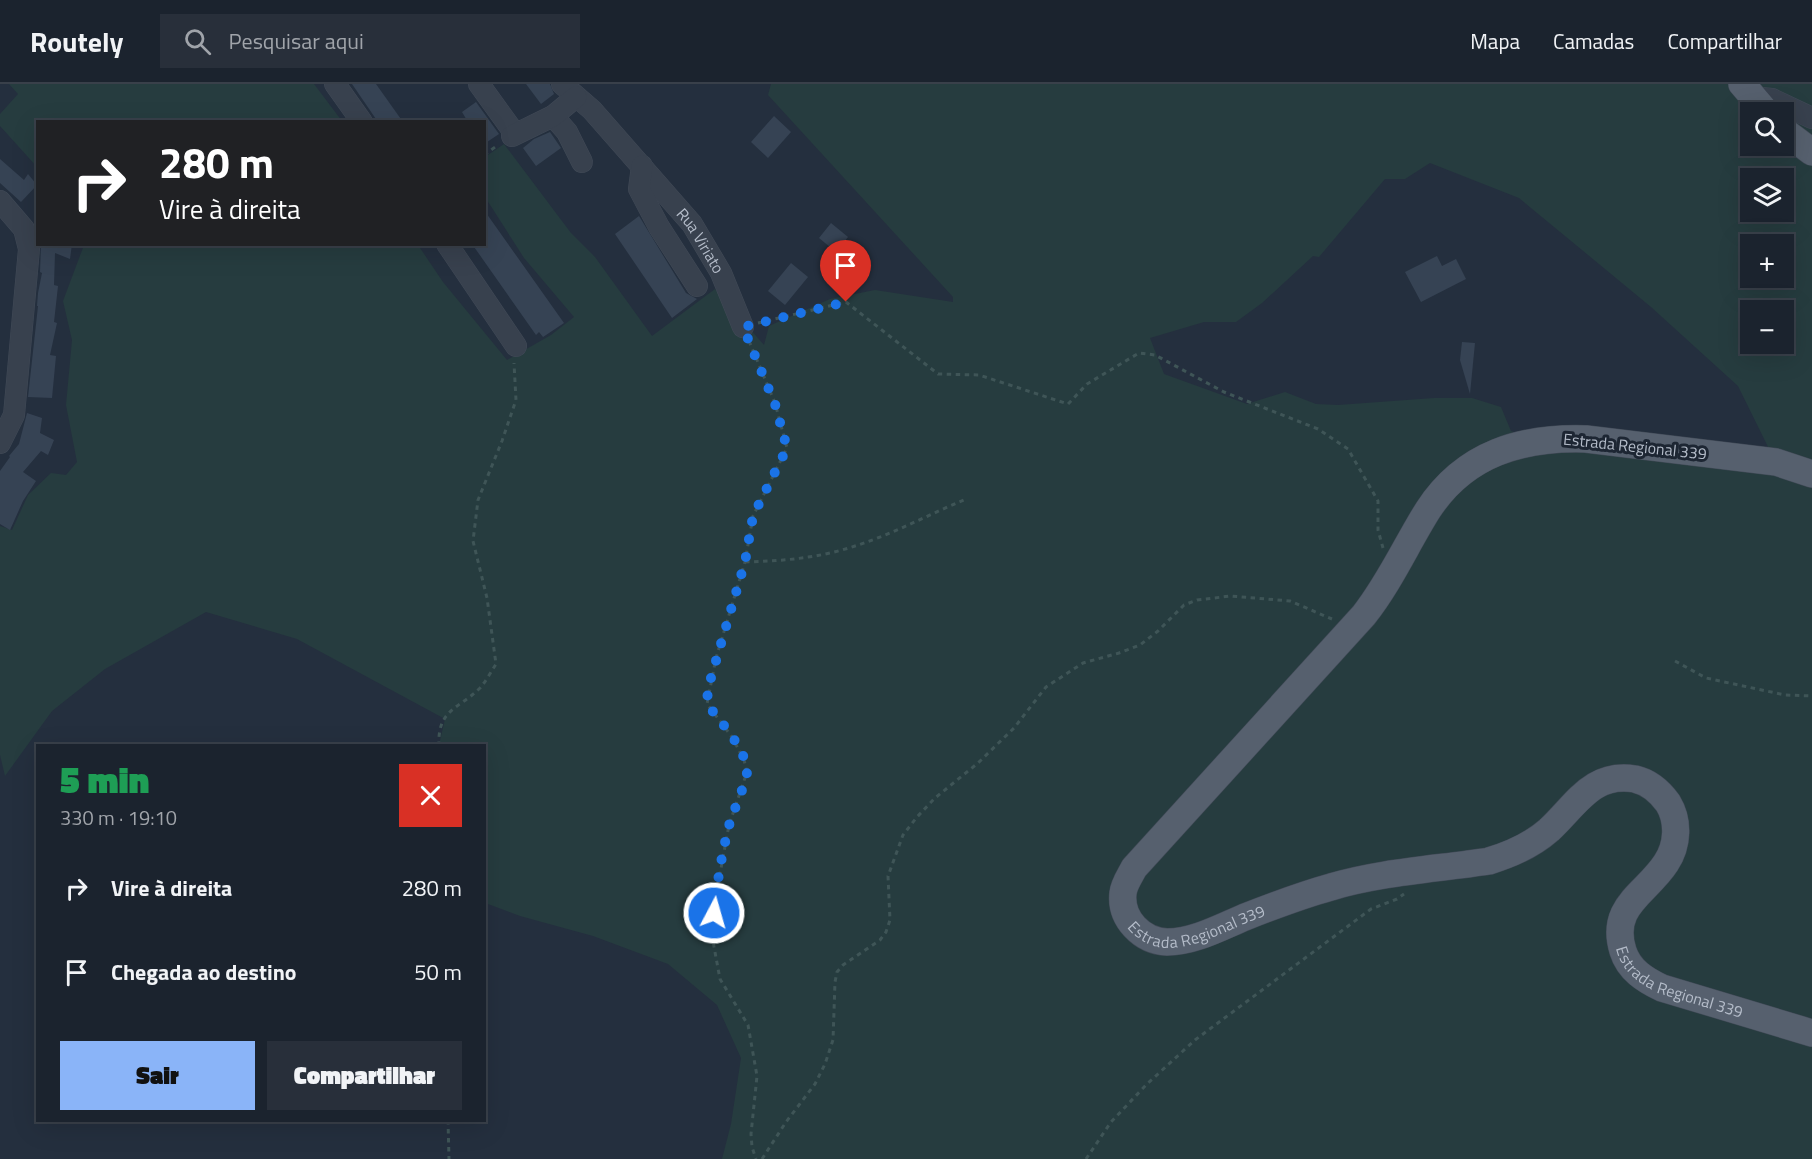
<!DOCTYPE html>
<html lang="pt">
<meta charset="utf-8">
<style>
body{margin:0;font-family:"Titillium Web",sans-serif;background:#282f3a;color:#f1f3f6;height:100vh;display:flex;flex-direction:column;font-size:22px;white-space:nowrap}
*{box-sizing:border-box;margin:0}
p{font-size:20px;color:#a0a4aa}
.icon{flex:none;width:33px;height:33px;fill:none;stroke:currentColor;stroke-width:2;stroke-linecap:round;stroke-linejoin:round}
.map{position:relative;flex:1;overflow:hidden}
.panel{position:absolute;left:36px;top:660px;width:450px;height:378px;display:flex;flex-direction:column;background:#1b232e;border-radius:0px;box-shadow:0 6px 24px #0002,0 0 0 2px #39404a}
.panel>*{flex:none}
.guide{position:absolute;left:36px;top:36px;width:450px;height:126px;border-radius:0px;box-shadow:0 6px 24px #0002,0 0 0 2px #39404a;background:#202124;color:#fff;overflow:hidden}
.tools{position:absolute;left:1740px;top:18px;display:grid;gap:12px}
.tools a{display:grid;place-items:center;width:54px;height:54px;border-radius:0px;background:#1b232e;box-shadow:0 6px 24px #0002,0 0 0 2px #39404a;font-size:30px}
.pin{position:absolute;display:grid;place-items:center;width:51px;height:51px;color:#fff;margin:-62px -26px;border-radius:50% 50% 50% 0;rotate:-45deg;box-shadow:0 0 6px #0007}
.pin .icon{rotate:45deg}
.me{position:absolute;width:66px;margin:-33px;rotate:6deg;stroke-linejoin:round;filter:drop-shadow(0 0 4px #0008)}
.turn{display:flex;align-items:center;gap:21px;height:126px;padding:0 24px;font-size:27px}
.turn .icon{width:78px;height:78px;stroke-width:2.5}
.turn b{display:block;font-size:42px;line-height:51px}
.round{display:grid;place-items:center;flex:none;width:63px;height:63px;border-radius:0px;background:#282f3a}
.headline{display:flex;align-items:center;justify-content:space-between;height:102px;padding:0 24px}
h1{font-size:36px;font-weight:800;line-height:45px;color:#1e9e55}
.action{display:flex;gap:12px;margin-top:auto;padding:12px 24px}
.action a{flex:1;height:69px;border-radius:0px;background:#8ab4f8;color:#111;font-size:24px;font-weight:800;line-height:69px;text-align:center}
.action a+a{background:#282f3a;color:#f1f3f6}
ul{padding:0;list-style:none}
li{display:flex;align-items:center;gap:18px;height:84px;padding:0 24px}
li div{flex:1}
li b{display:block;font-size:22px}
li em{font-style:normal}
header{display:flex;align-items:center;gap:36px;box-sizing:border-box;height:84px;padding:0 30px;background:#1b232e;border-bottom:2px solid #39404a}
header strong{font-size:28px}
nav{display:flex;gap:33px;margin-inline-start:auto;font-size:21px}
.search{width:420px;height:54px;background:#282f3a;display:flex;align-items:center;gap:15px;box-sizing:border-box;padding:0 21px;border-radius:0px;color:#a0a4aa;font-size:22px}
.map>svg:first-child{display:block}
.green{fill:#263c3f;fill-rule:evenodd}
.building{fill:#364354}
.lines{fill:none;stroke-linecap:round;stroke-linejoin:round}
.minor-casing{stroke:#414a57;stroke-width:22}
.major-casing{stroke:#414a57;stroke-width:28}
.path{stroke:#3f5557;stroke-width:3;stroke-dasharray:4.5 4.5;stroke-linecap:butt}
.minor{stroke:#38414e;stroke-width:21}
.major{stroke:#56606e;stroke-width:27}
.route{stroke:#1a73e8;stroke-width:10;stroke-dasharray:0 18}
.labels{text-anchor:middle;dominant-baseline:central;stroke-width:6;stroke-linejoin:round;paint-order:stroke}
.street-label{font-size:16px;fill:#b4bcc9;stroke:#1d2633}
</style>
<header>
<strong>Routely</strong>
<div class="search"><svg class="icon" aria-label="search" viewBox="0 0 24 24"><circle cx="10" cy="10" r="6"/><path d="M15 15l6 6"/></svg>Pesquisar aqui</div>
<nav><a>Mapa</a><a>Camadas</a><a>Compartilhar</a></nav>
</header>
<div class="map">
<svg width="1812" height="1075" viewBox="0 0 1812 1075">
<rect width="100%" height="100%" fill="#242f3e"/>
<g class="green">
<path d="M 9,0 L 314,0 L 342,37 L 38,38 L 37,83 L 0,42 L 0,30 L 18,10 Z"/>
<path d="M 771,0 L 1812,0 L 1812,1075 L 722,1075 L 731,1040 L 741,974 L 717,921 L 668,880 L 593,852 L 520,832 L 488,820 L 484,810 L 484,662 L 439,661 L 445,635 L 297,555 L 206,528 L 105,585 L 52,627 L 5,692 L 0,671 L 0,442 L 12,446 L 28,411 L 51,389 L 66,391 L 77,378 L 66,321 L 72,256 L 63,217 L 84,161 L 418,161 L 443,198 L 507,276 L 551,251 L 574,233 L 524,174 L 485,113 L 485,73 L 504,60 L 571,149 L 595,173 L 652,252 L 715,205 L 764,261 L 769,242 L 830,215 L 875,206 L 953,218 L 953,213 L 768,11 ZM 1750,28 L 1784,28 L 1784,62 L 1750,62 ZM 1430,79 L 1519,114 L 1651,223 L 1738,302 L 1772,371 L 1527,352 L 1511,347 L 1501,323 L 1472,314 L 1434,314 L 1338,321 L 1316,320 L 1285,308 L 1247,320 L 1164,290 L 1150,254 L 1204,238 L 1236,238 L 1262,219 L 1313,172 L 1319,173 L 1385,95 L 1405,95 ZM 1750,94 L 1784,94 L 1784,128 L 1750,128 ZM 1750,160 L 1784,160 L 1784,194 L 1750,194 ZM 1750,226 L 1784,226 L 1784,260 L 1750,260 Z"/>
</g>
<g class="building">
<path d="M 352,0 L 376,0 L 403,38 L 378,38 Z"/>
<path d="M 526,0 L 550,0 L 554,10 L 541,20 Z"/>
<path d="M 476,18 L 499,50 L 484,60 L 484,38 L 468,38 L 462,28 Z"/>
<path d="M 774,32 L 791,48 L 768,74 L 751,58 Z"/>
<path d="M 550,48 L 561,64 L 536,82 L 523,64 L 534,55 Z"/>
<path d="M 0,75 L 24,96 L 28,90 L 37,101 L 21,118 L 0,99 Z"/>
<path d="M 484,126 L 564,239 L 543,253 L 539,248 L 536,251 L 472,160 L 484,160 Z"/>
<path d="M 639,132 L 686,209 L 697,215 L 672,234 L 615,150 Z"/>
<path d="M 831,139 L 848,153 L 836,168 L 819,154 Z"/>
<path d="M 41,160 L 72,160 L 70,175 L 55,169 L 54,201 L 58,202 L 54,238 L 57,239 L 50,271 L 56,272 L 52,314 L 28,313 L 38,222 L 37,222 L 38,209 L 42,189 L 40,188 Z"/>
<path d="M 1437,172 L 1442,182 L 1456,175 L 1466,195 L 1421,218 L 1405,188 Z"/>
<path d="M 791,179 L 808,193 L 785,221 L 768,207 Z"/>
<path d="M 1462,258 L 1475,259 L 1470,310 L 1460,276 Z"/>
<path d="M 27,329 L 42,334 L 40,349 L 54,356 L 48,371 L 41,367 L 23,388 L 36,397 L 23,417 L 10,446 L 0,440 L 0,387 L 10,373 L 9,372 L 19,360 Z"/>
</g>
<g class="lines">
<defs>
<g id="minor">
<path d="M 335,0 L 362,38"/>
<path d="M 479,0 L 510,43"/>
<path id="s1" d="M 562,0 L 592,26 L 692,140 L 721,189 L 743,243"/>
<path d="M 1757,18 L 1762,14 L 1772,15 L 1812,34"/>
<path d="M 553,32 L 567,48 L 582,78"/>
<path d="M 512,52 L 553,32 L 576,13"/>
<path d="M 642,82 L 639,105 L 659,143 L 697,202"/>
<path d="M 0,117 L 24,145 L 29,165 L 14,331 L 0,359"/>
<path d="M 447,160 L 516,262"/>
</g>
<g id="major">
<path d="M 1742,0 L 1766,28"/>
<path d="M 1784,47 L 1812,68"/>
<path id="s2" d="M 1812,390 L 1776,378 L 1586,355 C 1522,353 1465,369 1428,426 C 1406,461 1390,498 1364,531 L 1134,784 C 1130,792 1124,800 1123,809 C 1120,835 1142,857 1167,858 C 1194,858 1221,843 1245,833 C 1273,822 1302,811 1331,803 C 1381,788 1438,785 1489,777 C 1512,770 1532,761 1549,746 C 1577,720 1592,688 1635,695 C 1648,698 1660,708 1668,719 C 1679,737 1678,761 1666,779 C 1646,810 1609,822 1623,867 C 1629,886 1645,896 1662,904 L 1812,949"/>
</g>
</defs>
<use href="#minor" class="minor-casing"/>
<use href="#major" class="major-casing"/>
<g class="path">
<path d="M 484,71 L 498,61"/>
<path d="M 758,239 L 846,218 L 938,290 L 979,291 L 1068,320 L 1087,300 L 1139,269 L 1155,271 L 1224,308 L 1318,345 L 1348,365 L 1378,417 L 1378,446 L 1383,464"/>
<path d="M 749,257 L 775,319 L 787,364 L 753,432 L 745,478 L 716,574 L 707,620 L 732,653 L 744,676 L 747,688 L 729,741 L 717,806 L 712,852 L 720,895 L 748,941 L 757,992 L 751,1050 L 752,1063 L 756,1075"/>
<path d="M 745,478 C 783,477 819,474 855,462 C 893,450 930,430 966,415"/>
<path d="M 1675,577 L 1706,594 L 1785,611 L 1812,612"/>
<path d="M 439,662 C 437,625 459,625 480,604 C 486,597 491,588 496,580 L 487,514 L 473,457 L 478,416 L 502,357 L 516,316 L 514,279"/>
<path d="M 448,1036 L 449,1075"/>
<path d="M 762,1075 L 786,1038 L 815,1000 L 825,980 L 833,956 L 835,898 L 837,888 L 843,881 L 880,856 L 886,848 L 890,836 L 888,792 L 903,751 L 917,733 L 935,714 L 978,679 L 1014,644 L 1046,603 L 1083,579 L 1119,569 L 1140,561 L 1158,547 L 1184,521 L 1197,516 L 1231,512 L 1290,517 L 1332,535"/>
<path d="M 1086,1075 L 1111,1038 L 1147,1000 L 1195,956 L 1371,825 L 1397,815 L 1404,810"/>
</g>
<use href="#minor" class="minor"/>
<use href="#major" class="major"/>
</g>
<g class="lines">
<path class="route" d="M 714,829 C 717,799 722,768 730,738 C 733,728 748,695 747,686 C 745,664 720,637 707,620 L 708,604 L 745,478 L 753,432 L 787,364 L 775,320 L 743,243 L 846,218"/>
</g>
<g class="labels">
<g class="street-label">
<text stroke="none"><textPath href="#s1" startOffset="210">Rua Viriato</textPath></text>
<text transform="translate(1635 362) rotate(6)">Estrada Regional 339</text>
<text stroke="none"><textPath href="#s2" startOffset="1008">Estrada Regional 339</textPath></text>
<text stroke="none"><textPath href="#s2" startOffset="1761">Estrada Regional 339</textPath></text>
</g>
</g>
</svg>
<div class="tools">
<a><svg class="icon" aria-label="search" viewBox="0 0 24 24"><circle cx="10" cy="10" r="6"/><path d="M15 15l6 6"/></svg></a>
<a><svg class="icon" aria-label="layers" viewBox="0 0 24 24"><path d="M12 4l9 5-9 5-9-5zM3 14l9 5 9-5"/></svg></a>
<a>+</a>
<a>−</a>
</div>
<div class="pin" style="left:846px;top:218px;background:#d93025"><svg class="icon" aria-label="arrive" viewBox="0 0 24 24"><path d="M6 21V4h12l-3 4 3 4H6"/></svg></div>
<svg class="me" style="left:714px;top:829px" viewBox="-20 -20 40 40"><circle r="17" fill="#1a73e8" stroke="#fff" stroke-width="3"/><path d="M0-11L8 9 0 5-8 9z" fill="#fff"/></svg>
<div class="guide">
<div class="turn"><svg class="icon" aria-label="right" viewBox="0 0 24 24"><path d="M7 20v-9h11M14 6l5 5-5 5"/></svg><div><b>280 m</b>Vire à direita</div></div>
</div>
<section class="panel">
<div class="headline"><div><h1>5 min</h1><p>330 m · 19:10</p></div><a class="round" style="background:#d93025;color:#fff"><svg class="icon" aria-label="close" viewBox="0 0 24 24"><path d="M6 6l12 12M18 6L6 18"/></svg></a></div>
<ul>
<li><svg class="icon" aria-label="right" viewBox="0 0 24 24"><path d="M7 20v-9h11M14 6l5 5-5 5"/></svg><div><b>Vire à direita</b></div><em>280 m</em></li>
<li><svg class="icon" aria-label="arrive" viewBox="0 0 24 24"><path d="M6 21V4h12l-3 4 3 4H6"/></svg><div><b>Chegada ao destino</b></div><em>50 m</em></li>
</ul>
<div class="action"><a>Sair</a><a>Compartilhar</a></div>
</section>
</div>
